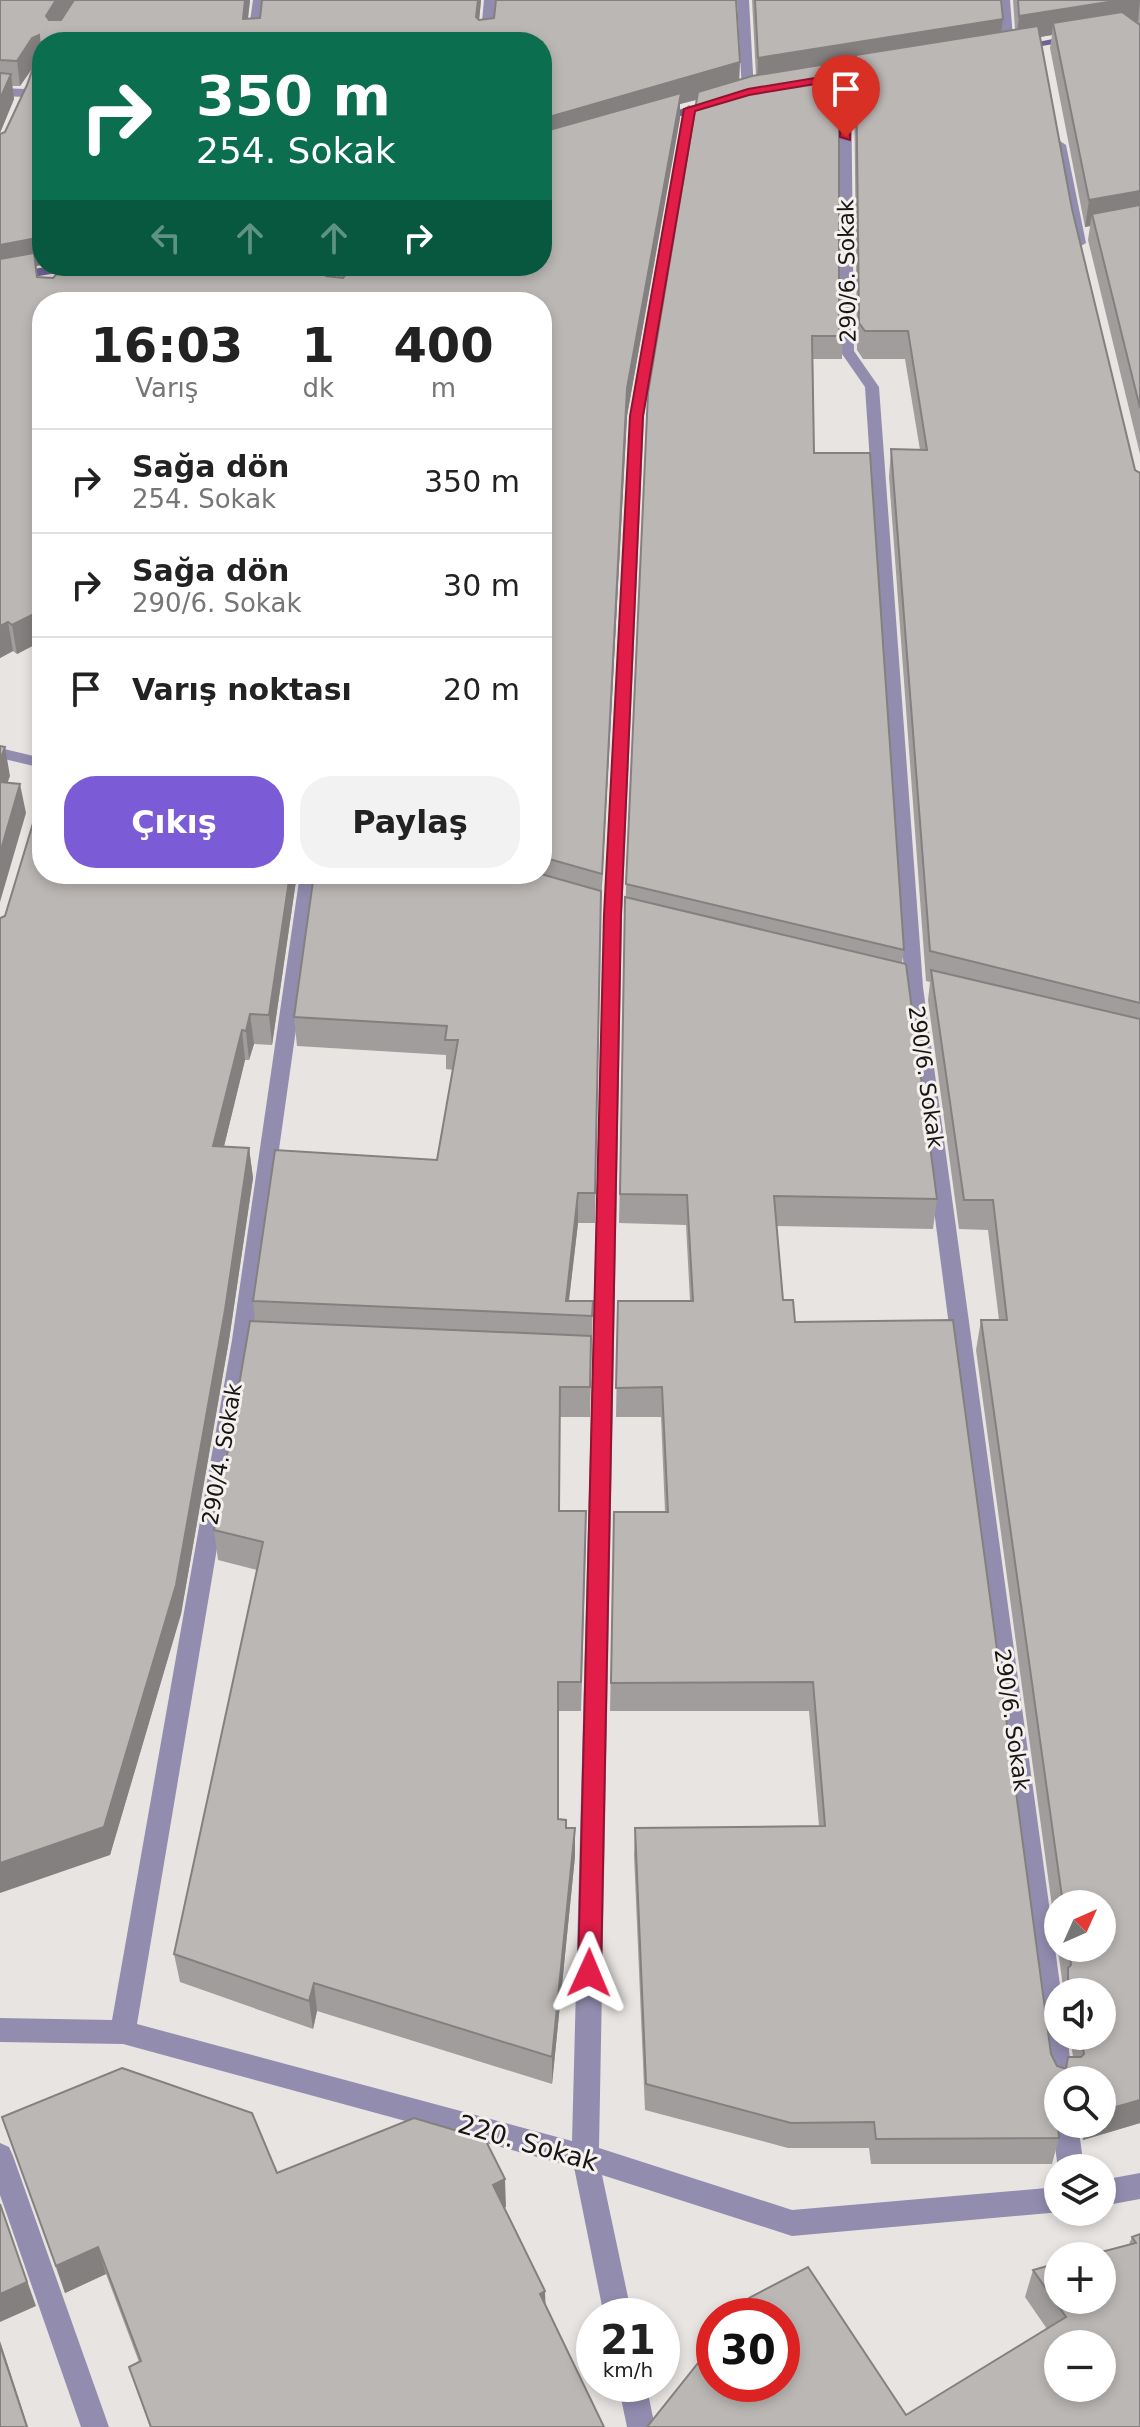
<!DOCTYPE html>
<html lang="tr">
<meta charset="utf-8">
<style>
body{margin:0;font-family:"DejaVu Sans",sans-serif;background:#f2f2f2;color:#222;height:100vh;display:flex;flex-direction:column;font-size:30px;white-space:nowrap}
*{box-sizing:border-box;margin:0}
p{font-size:26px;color:#767676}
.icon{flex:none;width:44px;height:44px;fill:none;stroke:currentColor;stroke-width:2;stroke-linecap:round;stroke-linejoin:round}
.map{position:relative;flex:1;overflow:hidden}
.sheet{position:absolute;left:32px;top:292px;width:520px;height:592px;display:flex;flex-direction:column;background:#fff;border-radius:32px;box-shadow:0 4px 12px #0003}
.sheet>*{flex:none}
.hud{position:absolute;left:32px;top:32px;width:520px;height:244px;border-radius:32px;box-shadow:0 4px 12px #0003;background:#0b6e4f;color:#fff;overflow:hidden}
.needle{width:52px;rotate:45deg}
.fabs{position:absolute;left:1044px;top:1890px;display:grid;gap:16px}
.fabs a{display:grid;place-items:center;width:72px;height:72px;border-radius:50%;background:#fff;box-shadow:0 4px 12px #0003;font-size:40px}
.speed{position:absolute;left:576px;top:2298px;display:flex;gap:16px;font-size:40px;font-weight:700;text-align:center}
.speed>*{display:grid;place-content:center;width:104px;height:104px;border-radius:50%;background:#fff;box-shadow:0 4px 12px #0003;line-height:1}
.speed small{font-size:20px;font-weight:400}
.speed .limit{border:12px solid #d22;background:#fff;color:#111}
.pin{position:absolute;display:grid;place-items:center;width:68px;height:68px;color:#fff;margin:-82px -34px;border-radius:50% 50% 50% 0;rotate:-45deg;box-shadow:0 0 8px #0007}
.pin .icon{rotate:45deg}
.me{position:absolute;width:88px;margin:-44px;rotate:1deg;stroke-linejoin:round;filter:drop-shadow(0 0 6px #0008)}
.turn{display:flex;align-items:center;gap:28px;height:168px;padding:0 32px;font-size:36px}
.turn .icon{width:104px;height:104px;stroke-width:2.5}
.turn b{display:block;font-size:56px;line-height:68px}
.lanes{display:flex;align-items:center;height:76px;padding:0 32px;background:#0003;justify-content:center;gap:40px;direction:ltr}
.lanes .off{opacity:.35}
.eta{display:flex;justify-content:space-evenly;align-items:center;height:136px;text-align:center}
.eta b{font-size:48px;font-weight:700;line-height:56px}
.primary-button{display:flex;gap:16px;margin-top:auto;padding:16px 32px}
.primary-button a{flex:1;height:92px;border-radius:32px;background:#7c5cd6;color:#fff;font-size:32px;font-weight:700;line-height:92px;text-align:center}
.primary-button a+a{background:#f2f2f2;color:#222}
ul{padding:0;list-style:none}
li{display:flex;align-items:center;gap:24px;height:104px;padding:0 32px;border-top:2px solid #e0e0e0}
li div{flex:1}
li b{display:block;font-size:30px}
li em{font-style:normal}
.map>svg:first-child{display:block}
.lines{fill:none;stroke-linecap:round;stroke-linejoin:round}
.street{fill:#928daf;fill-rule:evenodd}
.secondary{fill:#6c6394;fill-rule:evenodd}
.wall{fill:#a19d9c;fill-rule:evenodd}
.shaded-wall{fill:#83807f}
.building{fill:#bbb7b5;stroke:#83807f;stroke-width:2;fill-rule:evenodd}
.route{fill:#e11d48;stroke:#92132f;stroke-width:2}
.labels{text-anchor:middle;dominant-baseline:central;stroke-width:6;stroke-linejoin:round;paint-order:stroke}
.street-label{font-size:22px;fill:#171615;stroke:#f5f1ef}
.near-street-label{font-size:26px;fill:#171615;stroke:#f5f1ef}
</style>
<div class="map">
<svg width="1140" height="2427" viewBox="0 0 1140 2427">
<rect width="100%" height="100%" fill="#e8e4e1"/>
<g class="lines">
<g class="street">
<path d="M 253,0 L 265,0 L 259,42 L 247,42 Z"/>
<path d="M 484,0 L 496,0 L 492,42 L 480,42 Z"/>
<path d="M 737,0 L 749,0 L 754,92 L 748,96 L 742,92 Z"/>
<path d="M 998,0 L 1010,0 L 1014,50 L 1004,48 Z"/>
<path d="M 845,72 L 851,76 L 854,351 L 879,387 L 923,987 L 1061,1992 L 1058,1992 L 1058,2036 L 1067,2036 L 1073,2080 L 1058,2080 L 1058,2092 L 1051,2089 L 1047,2080 L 905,987 L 865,387 L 840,351 L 839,76 Z"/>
<path d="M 0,88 L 26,89 L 32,93 L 26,97 L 0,96 Z"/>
<path d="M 689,105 L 695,109 L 644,416 L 622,915 L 599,2148 L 792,2210 L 1058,2187 L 1058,2212 L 1061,2212 L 792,2236 L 602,2175 L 632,2316 L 604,2316 L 574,2167 L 123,2044 L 0,2042 L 0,2018 L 112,2020 L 232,1340 L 300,874 L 318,874 L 252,1340 L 137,2024 L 572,2141 L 604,915 L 630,416 L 683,109 Z"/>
<path d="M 1060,141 L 1066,145 L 1086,243 L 1079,247 L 1072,243 L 1054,145 Z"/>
<path d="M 316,266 L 330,266 L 345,302 L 331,302 Z"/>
<path d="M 0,748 L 42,758 L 42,768 L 0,758 Z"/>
<path d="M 1058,2114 L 1058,2124 L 1078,2124 L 1084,2168 L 1058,2169 L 1052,2124 Z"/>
<path d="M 0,2143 L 9,2147 L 13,2156 L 109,2427 L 81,2427 L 0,2195 Z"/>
<path d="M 1140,2173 L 1140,2199 L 1102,2206 L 1102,2180 Z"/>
<path d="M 618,2384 L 646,2384 L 655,2427 L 627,2427 Z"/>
</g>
<g class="secondary">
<path d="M 1077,34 L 1081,35 L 1081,39 L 1014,51 L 1008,48 Z"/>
<path d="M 880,66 L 884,67 L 884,73 L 812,86 L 806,82 Z"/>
<path d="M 719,97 L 723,98 L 723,104 L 653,124 L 647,120 Z"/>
<path d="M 51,266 L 80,266 L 73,270 L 0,283 L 0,275 Z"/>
</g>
</g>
<g class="wall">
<path d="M 0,0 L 250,0 L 248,19 L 260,18 L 262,0 L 481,0 L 479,20 L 739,80 L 756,76 L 752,0 L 1001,0 L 1002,32 L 1015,29 L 1013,0 L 1140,0 L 1140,454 L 1088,240 L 1090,226 L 1085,227 L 1050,48 L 1052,35 L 1040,37 L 1072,209 L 1135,470 L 1140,473 L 1140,2123 L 1083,2140 L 1080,2124 L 1102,2124 L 1102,2080 L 1058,2080 L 1059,2138 L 1052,2164 L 871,2164 L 869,2148 L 788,2148 L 645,2110 L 634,1855 L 635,1828 L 819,1826 L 809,1711 L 610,1711 L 614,1512 L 665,1512 L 661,1417 L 616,1417 L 618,1301 L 690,1301 L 686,1225 L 619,1223 L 626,884 L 697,100 L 680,104 L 680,118 L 627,416 L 601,903 L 595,1223 L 578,1223 L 569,1301 L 593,1301 L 590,1417 L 560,1417 L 559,1511 L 586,1541 L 581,1711 L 558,1711 L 559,1819 L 566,1820 L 566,1828 L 575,1856 L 552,2084 L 317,2011 L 313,2029 L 180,1982 L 174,1954 L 257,1570 L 218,1560 L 214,1530 L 255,1321 L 253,1301 L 437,1160 L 453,1070 L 446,1069 L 446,1055 L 297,1046 L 294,1017 L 542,874 L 542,302 L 42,302 L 42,641 L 17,654 L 13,651 L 0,658 L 0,134 L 5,132 L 27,85 L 33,66 L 20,86 L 12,86 L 14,99 L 0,133 ZM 42,42 L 542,266 L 333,266 L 338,278 L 326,276 L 56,275 L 53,278 L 37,277 L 36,266 L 42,265 ZM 855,67 L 854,81 L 857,350 L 863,359 L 905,359 L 920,450 L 891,449 L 889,477 L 926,981 L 930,982 L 928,1000 L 959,1229 L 988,1230 L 999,1320 L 981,1320 L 976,1350 L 1063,1987 L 1062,1992 L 1102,1992 L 1102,2036 L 1070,2036 L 1073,2057 L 1068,2057 L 1065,2069 L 1057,2066 L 1051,2054 L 795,1322 L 783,1300 L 776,1226 L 933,1229 L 937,1199 L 902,963 L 904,950 L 814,453 L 813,359 L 842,359 L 843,336 L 839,328 L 839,70 ZM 1058,1904 L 1102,1904 L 1102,1948 L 1058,1948 Z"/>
<path d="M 42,874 L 297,874 L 272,1045 L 254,1044 L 249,1060 L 245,1060 L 224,1146 L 249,1148 L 253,1178 L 229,1340 L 181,1614 L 110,1855 L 5,916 Z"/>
<path d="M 2,2117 L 277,2173 L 506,2207 L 504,2208 L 546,2305 L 604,2427 L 150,2427 L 129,2367 L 139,2362 L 106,2274 L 65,2293 Z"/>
<path d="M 1140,2234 L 1140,2427 L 906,2415 L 1047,2329 L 1025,2297 L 1033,2270 L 1129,2244 L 1132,2237 Z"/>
</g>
<g class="shaded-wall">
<path d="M 56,0 L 74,0 L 49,40 L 46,16 Z"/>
<path d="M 245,0 L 250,0 L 245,42 L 243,19 Z"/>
<path d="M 478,0 L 481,0 L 477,42 L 476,17 Z"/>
<path d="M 1121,0 L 1140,0 L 1138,21 L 1056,35 L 1053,23 L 1052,35 L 1016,41 L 1019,16 Z"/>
<path d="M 1003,19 L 1000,44 L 856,55 L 855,67 L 757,84 L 758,58 Z"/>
<path d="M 39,35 L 42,55 L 20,86 L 17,61 L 32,38 Z"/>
<path d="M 740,62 L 739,88 L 680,104 L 680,118 L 627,416 L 601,903 L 602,874 L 542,144 L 542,119 Z"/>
<path d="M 11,74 L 14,99 L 0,133 L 0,99 Z"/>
<path d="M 1140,191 L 1140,214 L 1092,214 L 1090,226 L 1085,227 L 1089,200 Z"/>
<path d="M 42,237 L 42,265 L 0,272 L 0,245 Z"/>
<path d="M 42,610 L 42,641 L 17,654 L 12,625 Z"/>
<path d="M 8,622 L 13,651 L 0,658 L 0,626 Z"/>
<path d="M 5,747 L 10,776 L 0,804 L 0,760 Z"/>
<path d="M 20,784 L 26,813 L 0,902 L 0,853 Z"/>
<path d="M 290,874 L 297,874 L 272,1045 L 269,1015 Z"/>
<path d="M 250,1014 L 254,1044 L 249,1060 L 246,1031 Z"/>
<path d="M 242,1030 L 245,1060 L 217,1175 L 213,1146 Z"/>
<path d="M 249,1148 L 253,1178 L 229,1340 L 181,1614 L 110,1855 L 0,1893 L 0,1863 Z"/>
<path d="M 578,1193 L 578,1223 L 567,1315 L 566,1301 Z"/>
<path d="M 575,1828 L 575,1856 L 552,2084 L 552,2057 Z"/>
<path d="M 314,1983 L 317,2011 L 313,2029 L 309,2001 Z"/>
<path d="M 1140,2100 L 1140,2123 L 1083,2140 L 1088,2124 L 1102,2124 L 1102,2111 Z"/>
<path d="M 505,2179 L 506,2207 L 494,2212 L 493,2185 Z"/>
<path d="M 0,2204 L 36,2306 L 0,2322 Z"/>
<path d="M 98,2247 L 106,2274 L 65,2293 L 56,2266 Z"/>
<path d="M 545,2291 L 546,2318 L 540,2294 Z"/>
<path d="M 0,2341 L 28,2427 L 27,2427 L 0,2345 Z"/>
</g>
<g class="building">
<path d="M 0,0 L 56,0 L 46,16 L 49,20 L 61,20 L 74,0 L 245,0 L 243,19 L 260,18 L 262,0 L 478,0 L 476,17 L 479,20 L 494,18 L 496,0 L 736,0 L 740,62 L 542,119 L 542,42 L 42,42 L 42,237 L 0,245 L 0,134 L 5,132 L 27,85 L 40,48 L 39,35 L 32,38 L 17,61 L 0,60 Z"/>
<path d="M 755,0 L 1001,0 L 1003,19 L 758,58 Z"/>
<path d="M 1018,0 L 1121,0 L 1019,16 Z"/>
<path d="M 1122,12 L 1140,25 L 1140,191 L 1089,200 L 1053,23 Z"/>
<path d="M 1038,26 L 1072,209 L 1135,470 L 1140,473 L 1140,1003 L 930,951 L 891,449 L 927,450 L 908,331 L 865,331 L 859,323 L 856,55 Z"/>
<path d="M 839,62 L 839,328 L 843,336 L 812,336 L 814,453 L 870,453 L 904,950 L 626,884 L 648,393 L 698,92 L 752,76 Z"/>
<path d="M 0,73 L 11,74 L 0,99 Z"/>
<path d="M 681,93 L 627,388 L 602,874 L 542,857 L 542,302 L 42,302 L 42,610 L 12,625 L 8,622 L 0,626 L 0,259 L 34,253 L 37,277 L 53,278 L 56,275 L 55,266 L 322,266 L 326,276 L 343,278 L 346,274 L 343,266 L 542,266 L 542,132 Z"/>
<path d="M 1140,205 L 1140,408 L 1092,214 Z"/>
<path d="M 0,746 L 5,747 L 0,760 Z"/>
<path d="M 0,782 L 20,784 L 0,853 Z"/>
<path d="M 40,785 L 42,785 L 42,874 L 290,874 L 269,1015 L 250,1014 L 246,1031 L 242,1030 L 213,1146 L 249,1148 L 225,1310 L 176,1585 L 104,1827 L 0,1863 L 0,918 L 5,916 L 40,800 Z"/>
<path d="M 314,874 L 541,874 L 601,891 L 595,1193 L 578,1193 L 566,1301 L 593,1301 L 592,1316 L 253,1301 L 275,1150 L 437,1160 L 458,1040 L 445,1040 L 447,1026 L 294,1017 Z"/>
<path d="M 625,897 L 906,964 L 937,1199 L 774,1196 L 783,1300 L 793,1300 L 795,1322 L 953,1320 L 1051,2054 L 1057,2066 L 1066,2069 L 1068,2057 L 1081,2057 L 1084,2054 L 1081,2036 L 1102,2036 L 1102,1992 L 1068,1992 L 1068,1968 L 1071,1965 L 1069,1948 L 1102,1948 L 1102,1904 L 1063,1904 L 981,1320 L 1007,1320 L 993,1200 L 964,1200 L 931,970 L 1140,1019 L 1140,2100 L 1102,2111 L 1102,2080 L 1058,2080 L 1058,2096 L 1056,2099 L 1059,2138 L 876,2139 L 874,2122 L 791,2123 L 646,2084 L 635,1828 L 825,1826 L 813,1682 L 611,1683 L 614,1512 L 668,1512 L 662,1387 L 616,1388 L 618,1301 L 693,1301 L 687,1195 L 620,1194 Z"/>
<path d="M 250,1321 L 591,1336 L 590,1387 L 560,1387 L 559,1511 L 586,1511 L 581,1682 L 558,1682 L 558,1819 L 566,1820 L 566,1828 L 575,1828 L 552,2057 L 314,1983 L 309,2001 L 174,1954 L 263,1542 L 214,1530 Z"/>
<path d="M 122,2068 L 252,2113 L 277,2173 L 414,2118 L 485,2139 L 505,2179 L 493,2185 L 545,2291 L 540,2294 L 604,2427 L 151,2427 L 129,2367 L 141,2361 L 98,2247 L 56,2266 L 2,2117 Z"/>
<path d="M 0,2204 L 27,2282 L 0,2294 Z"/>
<path d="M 1140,2234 L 1140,2427 L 647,2427 L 714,2343 L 714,2384 L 782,2384 L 782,2316 L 735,2316 L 749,2298 L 808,2267 L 906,2415 L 1066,2317 L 1033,2270 L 1058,2263 L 1058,2300 L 1102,2300 L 1102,2256 L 1086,2256 L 1136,2243 L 1132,2237 ZM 1058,2344 L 1102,2344 L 1102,2388 L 1058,2388 Z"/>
<path d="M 0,2345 L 27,2427 L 0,2427 Z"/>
</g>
<path class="route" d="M 845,73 L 851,76 L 850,140 L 840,137 L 840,80 L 749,95 L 695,111 L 643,416 L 621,915 L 601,1973 L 597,1980 L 589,1983 L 581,1980 L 578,1973 L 604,915 L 630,416 L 684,109 L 748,89 Z"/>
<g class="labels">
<g class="street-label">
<text transform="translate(847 271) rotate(-91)">290/6. Sokak</text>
<text transform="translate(926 1077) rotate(82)">290/6. Sokak</text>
<text transform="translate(222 1454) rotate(-80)">290/4. Sokak</text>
<text transform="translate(1012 1720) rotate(82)">290/6. Sokak</text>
</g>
<g class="near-street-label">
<text transform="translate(528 2143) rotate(16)">220. Sokak</text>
</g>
</g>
</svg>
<div class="fabs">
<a><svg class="needle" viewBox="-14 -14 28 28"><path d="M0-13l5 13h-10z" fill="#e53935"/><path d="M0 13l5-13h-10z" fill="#767676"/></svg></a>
<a><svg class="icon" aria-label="sound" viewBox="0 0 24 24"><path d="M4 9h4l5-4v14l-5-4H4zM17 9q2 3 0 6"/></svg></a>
<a><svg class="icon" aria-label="search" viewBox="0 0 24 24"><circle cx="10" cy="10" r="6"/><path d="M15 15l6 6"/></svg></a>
<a><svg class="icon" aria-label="layers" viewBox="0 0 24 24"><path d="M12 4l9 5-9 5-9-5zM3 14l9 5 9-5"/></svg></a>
<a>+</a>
<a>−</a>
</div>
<div class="speed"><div>21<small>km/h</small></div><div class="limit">30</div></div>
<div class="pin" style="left:846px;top:137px;background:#d93025"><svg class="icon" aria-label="arrive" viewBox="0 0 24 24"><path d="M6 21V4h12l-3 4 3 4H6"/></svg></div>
<svg class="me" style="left:589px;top:1973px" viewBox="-20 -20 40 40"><path d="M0-17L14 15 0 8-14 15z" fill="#e11d48" stroke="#fff" stroke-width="4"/></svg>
<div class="hud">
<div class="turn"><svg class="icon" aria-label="right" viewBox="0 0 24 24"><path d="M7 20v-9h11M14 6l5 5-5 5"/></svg><div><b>350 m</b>254. Sokak</div></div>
<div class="lanes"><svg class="icon off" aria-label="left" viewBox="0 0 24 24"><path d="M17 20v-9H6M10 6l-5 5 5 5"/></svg><svg class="icon off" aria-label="ahead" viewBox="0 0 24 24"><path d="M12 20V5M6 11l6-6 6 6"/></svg><svg class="icon off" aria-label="ahead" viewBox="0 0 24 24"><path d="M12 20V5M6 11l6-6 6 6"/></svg><svg class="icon" aria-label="right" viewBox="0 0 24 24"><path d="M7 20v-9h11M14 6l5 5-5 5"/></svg></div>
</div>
<section class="sheet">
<div class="eta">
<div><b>16:03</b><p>Varış</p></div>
<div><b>1</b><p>dk</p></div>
<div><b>400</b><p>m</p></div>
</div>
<ul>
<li><svg class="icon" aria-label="right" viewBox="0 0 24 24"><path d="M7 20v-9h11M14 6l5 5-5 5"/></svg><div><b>Sağa dön</b><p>254. Sokak</p></div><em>350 m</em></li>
<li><svg class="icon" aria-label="right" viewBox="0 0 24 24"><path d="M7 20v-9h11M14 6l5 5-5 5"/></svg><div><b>Sağa dön</b><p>290/6. Sokak</p></div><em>30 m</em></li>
<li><svg class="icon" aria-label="arrive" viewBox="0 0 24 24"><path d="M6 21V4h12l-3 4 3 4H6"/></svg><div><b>Varış noktası</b></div><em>20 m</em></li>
</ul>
<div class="primary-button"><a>Çıkış</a><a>Paylaş</a></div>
</section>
</div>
